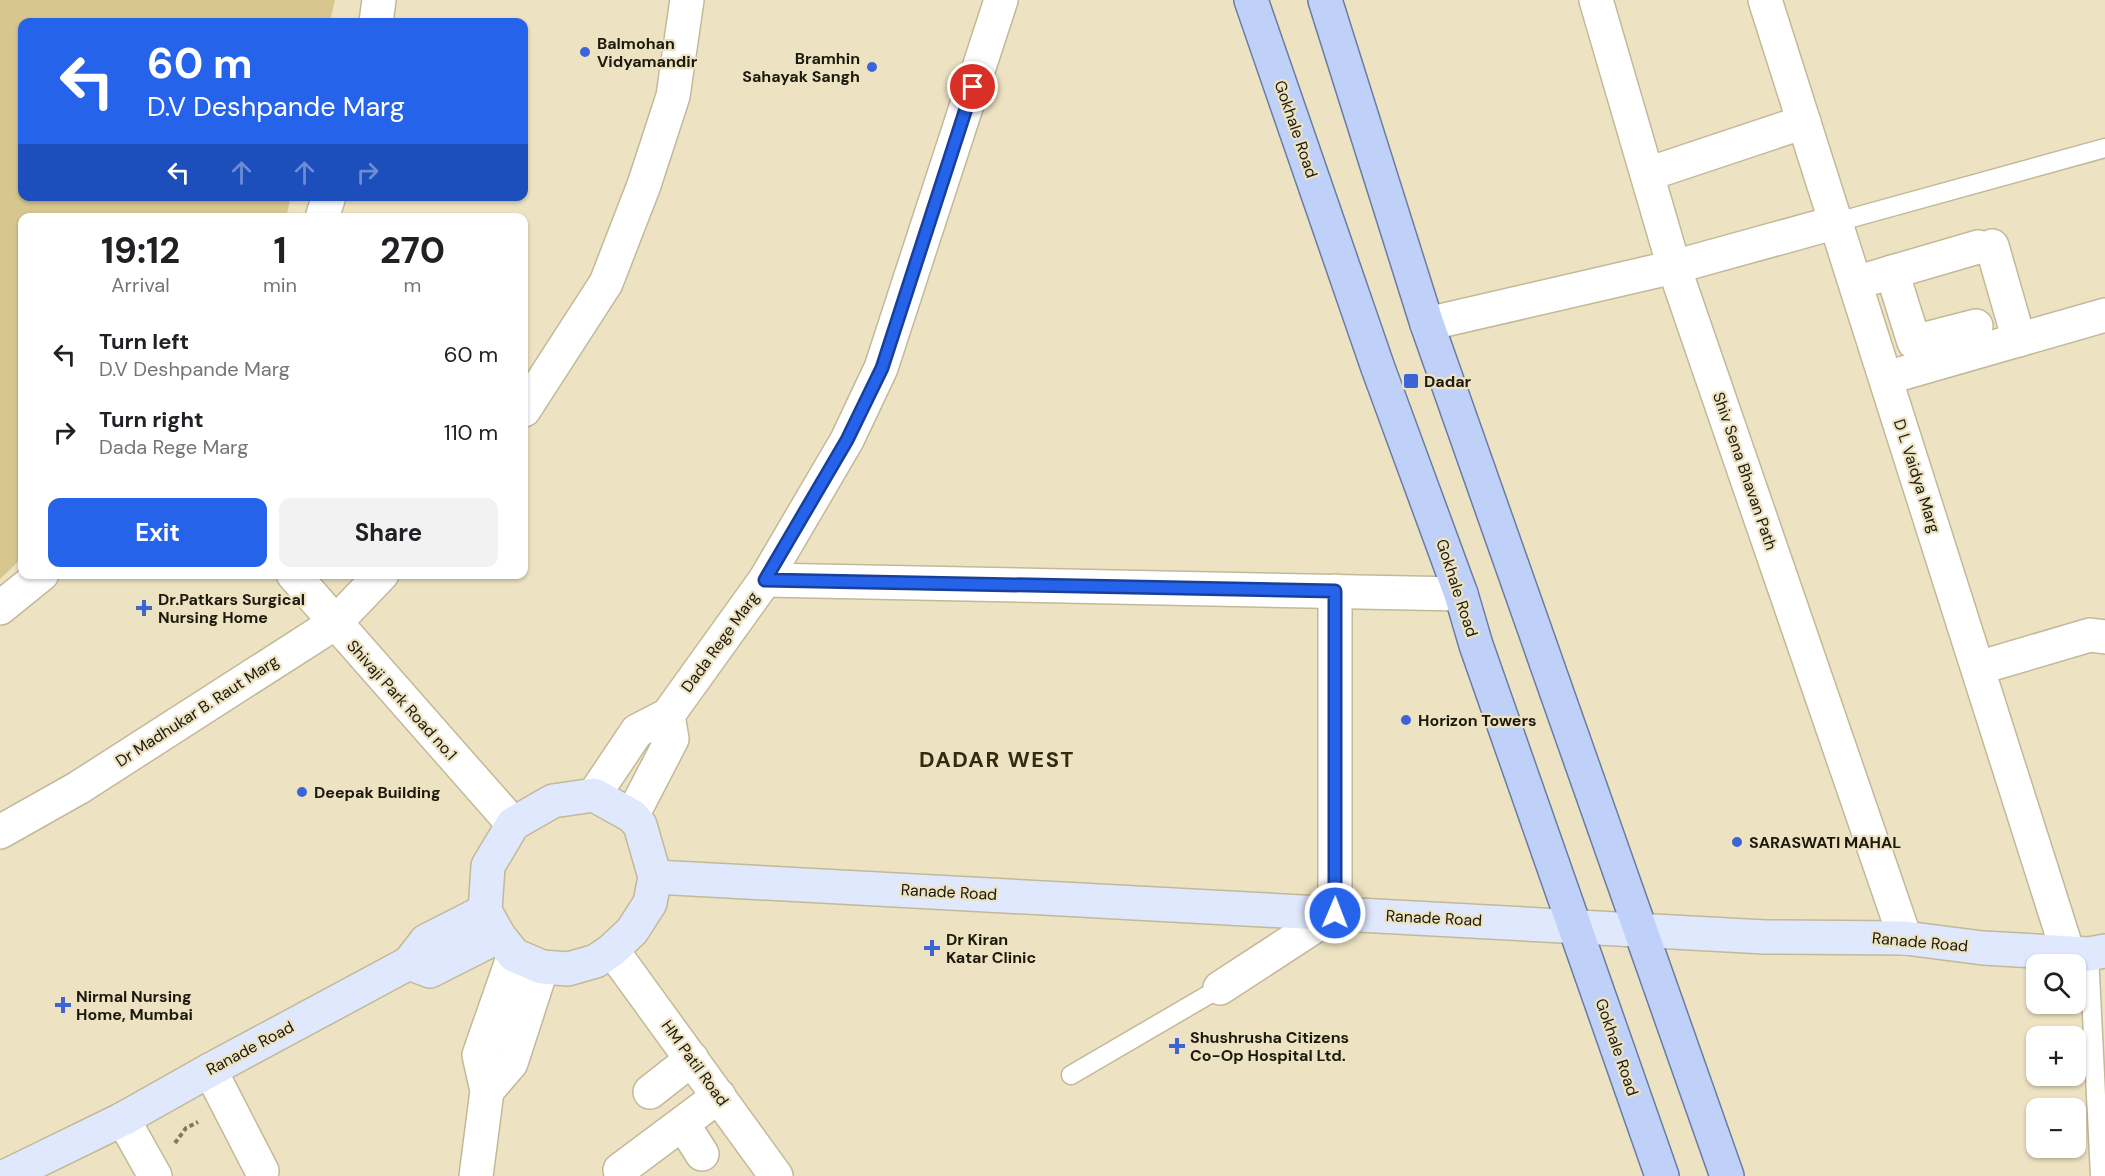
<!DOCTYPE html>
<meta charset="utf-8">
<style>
body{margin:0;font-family:"DM Sans",sans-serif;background:#f2f2f2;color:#202124;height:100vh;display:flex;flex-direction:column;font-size:22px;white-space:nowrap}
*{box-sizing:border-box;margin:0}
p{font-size:20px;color:#757577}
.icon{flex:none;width:33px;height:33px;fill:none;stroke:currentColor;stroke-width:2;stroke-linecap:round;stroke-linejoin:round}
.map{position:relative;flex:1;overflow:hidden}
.panel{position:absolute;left:18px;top:213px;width:510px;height:366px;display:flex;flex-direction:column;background:#fff;border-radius:12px;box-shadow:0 2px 4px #0004}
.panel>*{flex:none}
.banner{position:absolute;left:18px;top:18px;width:510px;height:183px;border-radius:12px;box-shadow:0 2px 4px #0004;background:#2563eb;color:#fff;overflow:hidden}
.controls{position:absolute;left:2026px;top:954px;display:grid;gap:12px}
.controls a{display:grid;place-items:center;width:60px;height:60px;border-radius:12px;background:#fff;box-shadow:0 2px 4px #0004;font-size:30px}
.pin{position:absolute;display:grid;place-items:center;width:51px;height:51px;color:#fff;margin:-26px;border:3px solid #fff;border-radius:50%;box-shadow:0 2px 6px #0007}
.me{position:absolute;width:66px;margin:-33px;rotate:1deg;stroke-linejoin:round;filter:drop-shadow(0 0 4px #0008)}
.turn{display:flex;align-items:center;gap:21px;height:126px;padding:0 30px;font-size:27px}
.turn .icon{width:78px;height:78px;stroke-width:2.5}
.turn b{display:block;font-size:42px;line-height:51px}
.lanes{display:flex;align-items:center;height:57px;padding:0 30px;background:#0003;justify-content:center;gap:30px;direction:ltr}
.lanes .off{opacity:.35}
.eta{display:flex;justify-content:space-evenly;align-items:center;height:102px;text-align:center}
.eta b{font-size:36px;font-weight:700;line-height:42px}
.action{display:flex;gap:12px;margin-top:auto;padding:12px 30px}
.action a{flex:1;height:69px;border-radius:12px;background:#2563eb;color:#fff;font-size:24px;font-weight:700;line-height:69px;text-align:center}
.action a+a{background:#f2f2f2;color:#202124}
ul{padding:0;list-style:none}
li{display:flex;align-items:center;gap:18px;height:78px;padding:0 30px}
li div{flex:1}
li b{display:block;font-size:22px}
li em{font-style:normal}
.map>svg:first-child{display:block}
.green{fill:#d7c78f}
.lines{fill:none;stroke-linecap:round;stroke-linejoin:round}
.lane-casing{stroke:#c2b999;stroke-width:21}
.street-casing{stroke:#c2b999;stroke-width:36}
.secondary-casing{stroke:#c2b999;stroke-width:36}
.primary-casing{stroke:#6a7ca3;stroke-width:36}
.path{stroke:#7f7963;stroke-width:4;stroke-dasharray:4.5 3;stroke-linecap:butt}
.lane{stroke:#fff;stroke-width:18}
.street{stroke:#fff;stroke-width:33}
.secondary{stroke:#dfe8fc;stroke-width:33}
.primary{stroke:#bfd1f8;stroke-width:33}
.route-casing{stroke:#184099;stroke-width:15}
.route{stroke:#2563eb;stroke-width:10}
.poi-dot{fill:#3b65d6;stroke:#ede3c2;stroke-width:2}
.labels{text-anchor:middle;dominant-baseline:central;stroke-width:4.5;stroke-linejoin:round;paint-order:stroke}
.poi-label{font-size:16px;font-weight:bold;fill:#1c190d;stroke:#ede3c2;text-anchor:start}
.street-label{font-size:16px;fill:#1c190d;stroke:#ede3c2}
.district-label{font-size:22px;font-weight:bold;letter-spacing:1.5px;fill:#332b0f;stroke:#ede3c2}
</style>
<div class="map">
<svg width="2105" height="1176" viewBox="0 0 2105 1176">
<rect width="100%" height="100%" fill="#ede3c2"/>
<path class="green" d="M 0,0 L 335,0 L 330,22 L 22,22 L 22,196 L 291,197 L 286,217 L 22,218 L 22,558 L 0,579 Z"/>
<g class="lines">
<defs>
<g id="lane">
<path d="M 1837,222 L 2105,148"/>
<path d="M 2089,954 L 2100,1176"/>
<path d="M 1071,1075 L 1220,988"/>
</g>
<g id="street">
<path d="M 1596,0 L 1674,267 L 1905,938"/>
<path d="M 1765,0 L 2068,953"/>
<path d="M 376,22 L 379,0"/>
<path d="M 1648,174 L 1804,122"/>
<path d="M 322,218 L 329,196"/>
<path d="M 1992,246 L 2019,340"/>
<path d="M 1892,272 L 1914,342 L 1976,326"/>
<path d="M 1872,278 L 1978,247"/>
<path d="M 1427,324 L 1674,267 L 1837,222"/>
<path d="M 1886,378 L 2105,315"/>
<path d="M 524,410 L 606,283 L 644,185 L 673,96 L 687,0"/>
<path d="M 293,574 L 513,824"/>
<path d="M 765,580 L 1461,594"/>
<path d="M 0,608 L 42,574"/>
<path d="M 1978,668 L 2090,635 L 2105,637"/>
<path d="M 594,795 L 637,731 L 668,715"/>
<path d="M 632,816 L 672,739 L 668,715 L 765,580 L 847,440 L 881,368 L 1001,0"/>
<path d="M 0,832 L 78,788 L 335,623 L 382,574"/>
<path d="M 612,950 L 776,1176"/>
<path d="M 1220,988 L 1335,913 L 1335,591"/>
<path d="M 210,1070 L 262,1171"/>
<path d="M 487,1091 L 511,1063 L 542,967"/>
<path d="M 650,1092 L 692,1059"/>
<path d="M 123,1119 L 155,1176"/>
<path d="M 688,1132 L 702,1154"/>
<path d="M 620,1170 L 719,1096"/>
<path d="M 476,1176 L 487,1091 L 479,1055 L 514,955"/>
</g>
<g id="secondary">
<path d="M 594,795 L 632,816 L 640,825 L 655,877 L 650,903 L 632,931 L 612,950 L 596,961 L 568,969 L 542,967 L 514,955 L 499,936 L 485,911 L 488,866 L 513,824 L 553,801 Z"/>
<path d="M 655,877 L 1765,937 L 1905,938 L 1983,948 L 2089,954 L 2105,951"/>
<path d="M 409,963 L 430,971 L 499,936"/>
<path d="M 6,1176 L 123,1119 L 210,1070 L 409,963 L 426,941 L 485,911"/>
</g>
<g id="primary">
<path d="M 1251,0 L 1378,368 L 1461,594 L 1476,645 L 1662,1176"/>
<path d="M 1325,0 L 1427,324 L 1727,1176"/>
</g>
</defs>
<use href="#lane" class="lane-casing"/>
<use href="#street" class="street-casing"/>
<use href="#secondary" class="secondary-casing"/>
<use href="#primary" class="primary-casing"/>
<path class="path" d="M 175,1143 L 186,1128 L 198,1122"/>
<use href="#lane" class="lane"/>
<use href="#street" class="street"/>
<use href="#secondary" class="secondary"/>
<use href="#primary" class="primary"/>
</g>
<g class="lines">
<defs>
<path id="route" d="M 973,87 L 882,368 L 847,440 L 765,580 L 1335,591 L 1335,913"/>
</defs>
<use href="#route" class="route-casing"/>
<use href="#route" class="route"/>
</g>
<g class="poi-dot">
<circle cx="585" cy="52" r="6"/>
<circle cx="872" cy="67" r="6"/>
<rect x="1403" y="373" width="16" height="16" rx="3"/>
<path d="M141 599h6v6h6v6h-6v6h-6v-6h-6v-6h6z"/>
<circle cx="1406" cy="720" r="6"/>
<circle cx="302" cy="792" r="6"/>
<circle cx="1737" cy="842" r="6"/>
<path d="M929 939h6v6h6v6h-6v6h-6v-6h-6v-6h6z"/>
<path d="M60 996h6v6h6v6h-6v6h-6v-6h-6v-6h6z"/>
<path d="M1174 1037h6v6h6v6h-6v6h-6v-6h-6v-6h6z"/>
</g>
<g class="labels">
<g class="poi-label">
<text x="597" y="43">Balmohan<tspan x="597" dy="18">Vidyamandir</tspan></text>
<text x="860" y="58" text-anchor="end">Bramhin<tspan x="860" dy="18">Sahayak Sangh</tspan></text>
<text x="1424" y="381">Dadar</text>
<text x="158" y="599">Dr.Patkars Surgical<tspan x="158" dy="18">Nursing Home</tspan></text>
<text x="1418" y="720">Horizon Towers</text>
<text x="314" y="792">Deepak Building</text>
<text x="1749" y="842">SARASWATI MAHAL</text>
<text x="946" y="939">Dr Kiran<tspan x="946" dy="18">Katar Clinic</tspan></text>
<text x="76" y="996">Nirmal Nursing<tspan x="76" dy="18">Home, Mumbai</tspan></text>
<text x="1190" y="1037">Shushrusha Citizens<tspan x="1190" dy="18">Co-Op Hospital Ltd.</tspan></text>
</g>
<g class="street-label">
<text transform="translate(1296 129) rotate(71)">Gokhale Road</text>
<text transform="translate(1745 471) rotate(71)">Shiv Sena Bhavan Path</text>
<text transform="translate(1917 476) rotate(72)">D L Vaidya Marg</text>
<text transform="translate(1457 588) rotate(72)">Gokhale Road</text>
<text transform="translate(720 642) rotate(-54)">Dada Rege Marg</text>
<text transform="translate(402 700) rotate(48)">Shivaji Park Road no.1</text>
<text transform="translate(197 711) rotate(-33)">Dr Madhukar B. Raut Marg</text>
<text transform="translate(949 892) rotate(3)">Ranade Road</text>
<text transform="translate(1434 918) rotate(3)">Ranade Road</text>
<text transform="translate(1920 942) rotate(5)">Ranade Road</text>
<text transform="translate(1617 1047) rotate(71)">Gokhale Road</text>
<text transform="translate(250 1048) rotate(-28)">Ranade Road</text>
<text transform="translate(695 1063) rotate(54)">HM Patil Road</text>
</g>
<g class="district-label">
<text x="997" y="759">DADAR WEST</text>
</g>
</g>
</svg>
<div class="controls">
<a><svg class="icon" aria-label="search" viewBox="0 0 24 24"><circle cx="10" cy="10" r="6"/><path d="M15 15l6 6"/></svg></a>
<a>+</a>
<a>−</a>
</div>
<div class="pin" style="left:973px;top:87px;background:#d93025"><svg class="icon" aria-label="arrive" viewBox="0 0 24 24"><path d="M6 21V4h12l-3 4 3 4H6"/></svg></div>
<svg class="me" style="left:1335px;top:913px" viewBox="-20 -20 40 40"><circle r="17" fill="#2563eb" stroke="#fff" stroke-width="3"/><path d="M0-11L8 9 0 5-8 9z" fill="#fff"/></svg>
<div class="banner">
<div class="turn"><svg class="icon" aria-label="left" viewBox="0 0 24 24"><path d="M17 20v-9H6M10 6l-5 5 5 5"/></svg><div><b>60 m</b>D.V Deshpande Marg</div></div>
<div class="lanes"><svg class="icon" aria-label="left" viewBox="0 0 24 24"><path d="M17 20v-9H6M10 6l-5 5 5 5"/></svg><svg class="icon off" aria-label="ahead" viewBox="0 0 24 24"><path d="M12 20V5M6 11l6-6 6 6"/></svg><svg class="icon off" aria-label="ahead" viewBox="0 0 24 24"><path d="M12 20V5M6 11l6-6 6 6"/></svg><svg class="icon off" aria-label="right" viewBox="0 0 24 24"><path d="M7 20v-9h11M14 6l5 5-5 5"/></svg></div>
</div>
<section class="panel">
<div class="eta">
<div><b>19:12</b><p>Arrival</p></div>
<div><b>1</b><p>min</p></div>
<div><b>270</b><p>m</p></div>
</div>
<ul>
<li><svg class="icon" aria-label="left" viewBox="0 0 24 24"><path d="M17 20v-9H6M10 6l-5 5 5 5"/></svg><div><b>Turn left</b><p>D.V Deshpande Marg</p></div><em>60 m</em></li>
<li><svg class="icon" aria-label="right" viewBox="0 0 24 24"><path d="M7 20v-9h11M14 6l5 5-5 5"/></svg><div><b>Turn right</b><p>Dada Rege Marg</p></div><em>110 m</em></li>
</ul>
<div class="action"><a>Exit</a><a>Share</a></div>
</section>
</div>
